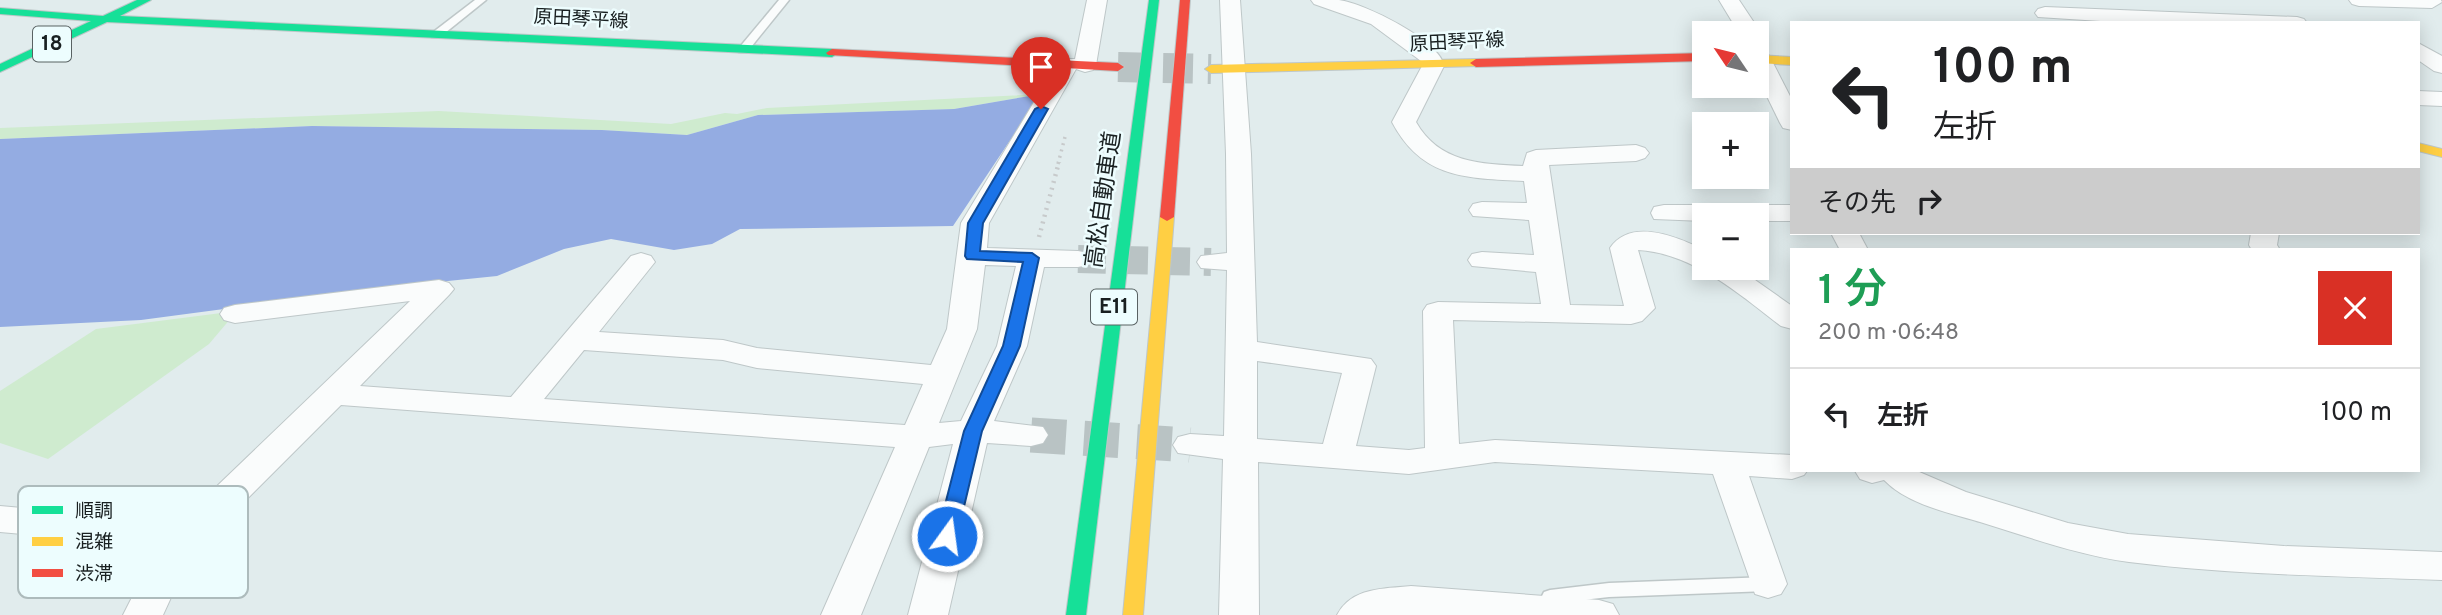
<!DOCTYPE html>
<html lang="ja">
<meta charset="utf-8">
<style>
body{margin:0;font-family:Overpass,"Noto Sans JP",sans-serif;background:#f6f6f6;color:#202124;height:100vh;display:flex;flex-direction:column;font-size:26px;white-space:nowrap}
*{box-sizing:border-box;margin:0}
p{font-size:23px;color:#757577}
.icon{flex:none;width:38px;height:38px;fill:none;stroke:currentColor;stroke-width:2;stroke-linecap:round;stroke-linejoin:round}
.map{position:relative;flex:1;overflow:hidden}
.drawer{position:absolute;left:1790px;top:248px;width:630px;height:224px;display:flex;flex-direction:column;background:#fff;border-radius:0px;box-shadow:0 4px 18px #0003}
.drawer>*{flex:none}
.banner{position:absolute;left:1790px;top:21px;width:630px;height:214px;border-radius:0px;box-shadow:0 4px 18px #0003;background:#fff;color:#202124;overflow:hidden}
.needle{width:46px;rotate:305deg}
.buttons{position:absolute;left:1692px;top:21px;display:grid;gap:14px}
.buttons a{display:grid;place-items:center;width:77px;height:77px;border-radius:0px;background:#fff;box-shadow:0 4px 18px #0003;font-size:35px}
.pin{position:absolute;display:grid;place-items:center;width:60px;height:60px;color:#fff;margin:-72px -30px;border-radius:50% 50% 50% 0;rotate:-45deg;box-shadow:0 0 7px #0007}
.pin .icon{rotate:45deg}
.me{position:absolute;width:77px;margin:-38px;rotate:14deg;stroke-linejoin:round;filter:drop-shadow(0 0 5px #0008)}
.turn{display:flex;align-items:center;gap:24px;height:147px;padding:0 28px;font-size:32px}
.turn .icon{width:91px;height:91px;stroke-width:2.5}
.turn b{display:block;font-size:49px;line-height:60px}
.then{display:flex;align-items:center;height:66px;padding:0 28px;background:#0003;gap:14px;font-size:26px}
.round{display:grid;place-items:center;flex:none;width:74px;height:74px;border-radius:0px;background:#f6f6f6}
.head{display:flex;align-items:center;justify-content:space-between;height:119px;padding:0 28px}
h1{font-size:42px;font-weight:600;line-height:52px;color:#1e9e55}
ul{padding:0;list-style:none}
li{display:flex;align-items:center;gap:21px;height:91px;padding:0 28px;border-top:2px solid #e0e0e0}
li div{flex:1}
li b{display:block;font-size:26px}
li em{font-style:normal}
.map>svg:first-child{display:block}
.green{fill:#cfebcf}
.water{fill:#94ace2}
.lines{fill:none;stroke-linecap:round;stroke-linejoin:round}
.street-tunnel-far1{stroke:#b9c3c4;stroke-width:28;stroke-dasharray:28 14;stroke-linecap:butt}
.street-tunnel{stroke:#b9c3c4;stroke-width:35;stroke-dasharray:35 18;stroke-linecap:butt}
.secondary-tunnel{stroke:#b9c3c4;stroke-width:30;stroke-dasharray:30 15;stroke-linecap:butt}
.lane-casing{stroke:#bec7c8;stroke-width:3}
.street-casing{stroke:#bec7c8;stroke-width:2}
.fast-casing{stroke:#bec7c8;stroke-width:2}
.slow-casing{stroke:#bec7c8;stroke-width:2}
.jam-casing{stroke:#bec7c8;stroke-width:2}
.path-far1{stroke:#c7cacb;stroke-width:3.5;stroke-dasharray:2 4.5;stroke-linecap:butt}
.path{stroke:#c7cacb;stroke-width:4.5;stroke-dasharray:2 5;stroke-linecap:butt}
.lane{fill:#fafcfc;fill-rule:evenodd}
.street{fill:#fafcfc;fill-rule:evenodd}
.fast{fill:#16e098;fill-rule:evenodd}
.slow{fill:#ffcf43;fill-rule:evenodd}
.jam{fill:#f24e42;fill-rule:evenodd}
.route{fill:#1a73e8;stroke:#114b97;stroke-width:2}
.labels{text-anchor:middle;dominant-baseline:central;stroke-width:5;stroke-linejoin:round;paint-order:stroke}
.far-street-label{font-size:19px;fill:#192021;stroke:#edfdfe}
.shield{fill:#edfdfe;stroke:#596263;stroke-width:2}
.shield-label{font-size:21px;font-weight:bold;fill:#192021}
.street-label{font-size:23px;fill:#192021;stroke:#edfdfe}
.key{fill:#edfdfe;stroke:#adbbbc;stroke-width:2}
.key-label{font-size:19px;fill:#192021}
</style>
<div class="map">
<svg width="2442" height="615" viewBox="0 0 2442 615">
<rect width="100%" height="100%" fill="#e1eced"/>
<g class="green">
<path d="M 1041,94 L 954,109 L 758,115 L 687,135 L 602,130 L 312,126 L 0,139 L 0,128 L 439,111 L 671,124 L 725,113 L 737,114 L 767,108 Z"/>
<path d="M 237,311 L 209,344 L 48,459 L 0,443 L 0,391 L 96,329 Z"/>
</g>
<path class="water" d="M 1041,94 L 953,226 L 740,229 L 712,244 L 674,250 L 611,239 L 564,249 L 497,276 L 389,287 L 141,320 L 0,327 L 0,139 L 312,126 L 602,130 L 687,135 L 758,115 L 954,109 Z"/>
<g class="lines">
<path class="street-tunnel-far1" d="M 1078,259 L 1211,262"/>
<path class="street-tunnel" d="M 1031,435 L 1190,445"/>
<path class="secondary-tunnel" d="M 1118,67 L 1211,69"/>
<defs>
<g id="lane">
<path d="M 475,0 L 486,0 L 440,37 L 432,37 L 432,33 Z"/>
<path d="M 779,0 L 789,0 L 747,52 L 739,52 L 739,48 Z"/>
<path d="M 1768,577 L 1774,579 L 1777,584 L 1774,589 L 1768,591 L 1609,597 L 1556,603 L 1550,615 L 1538,615 L 1535,610 L 1544,592 L 1550,590 L 1609,583 Z"/>
</g>
<g id="street">
<path d="M 1087,0 L 1107,0 L 1096,65 L 1093,70 L 1085,72 L 1076,69 L 989,223 L 987,248 L 1078,251 L 1088,253 L 1092,259 L 1088,265 L 1078,267 L 1044,267 L 1027,346 L 994,421 L 1043,427 L 1048,435 L 1043,443 L 1031,446 L 987,443 L 948,615 L 908,615 L 953,444 L 929,447 L 861,615 L 821,615 L 895,447 L 341,405 L 190,556 L 163,615 L 123,615 L 153,556 L 89,540 L 0,532 L 0,506 L 89,514 L 168,533 L 410,301 L 235,323 L 224,320 L 220,314 L 224,308 L 235,305 L 439,280 L 449,283 L 454,289 L 449,295 L 360,386 L 511,397 L 631,256 L 641,253 L 651,256 L 655,262 L 599,332 L 723,340 L 757,348 L 931,365 L 947,329 L 961,223 L 1060,59 L 1075,59 ZM 985,265 L 1016,266 L 997,346 L 961,421 L 939,423 L 977,329 ZM 584,350 L 723,360 L 757,368 L 923,384 L 905,425 L 544,399 Z"/>
<path d="M 1220,0 L 1240,0 L 1251,154 L 1257,342 L 1371,359 L 1376,366 L 1356,446 L 1409,450 L 1425,448 L 1423,311 L 1427,305 L 1438,302 L 1541,304 L 1536,272 L 1472,266 L 1468,260 L 1472,254 L 1482,252 L 1534,255 L 1529,220 L 1473,216 L 1469,210 L 1473,204 L 1482,202 L 1527,203 L 1524,181 C 1466,178 1422,179 1392,122 L 1422,66 L 1421,61 L 1371,24 L 1314,4 L 1311,0 C 1320,0 1330,0 1339,0 C 1364,3 1441,41 1444,66 L 1416,122 C 1439,163 1481,164 1523,166 L 1527,153 L 1536,150 L 1636,145 L 1645,148 L 1649,153 L 1645,158 L 1636,161 L 1549,165 L 1570,305 L 1624,306 L 1610,248 C 1631,217 1678,237 1704,250 L 1704,268 L 1738,268 L 1792,306 L 1792,329 L 1781,326 C 1739,294 1693,253 1638,250 L 1655,308 L 1642,321 L 1631,324 L 1453,320 L 1459,444 L 1495,440 L 1792,455 L 1792,471 L 1807,471 L 1804,475 L 1792,479 L 1749,476 L 1787,584 L 1781,594 L 1768,598 L 1755,594 L 1713,474 L 1495,462 L 1409,474 L 1258,462 L 1259,615 L 1219,615 L 1223,459 L 1178,453 L 1173,445 L 1178,437 L 1190,434 L 1224,436 L 1227,270 L 1201,268 L 1197,262 L 1201,256 L 1227,253 L 1226,154 ZM 1257,361 L 1342,373 L 1323,444 L 1257,439 Z"/>
<path d="M 1719,0 L 1739,0 L 1761,33 L 1758,38 L 1757,33 L 1739,33 Z"/>
<path d="M 2349,0 L 2441,0 L 2442,2 L 2432,8 L 2359,6 L 2352,4 Z"/>
<path d="M 2045,7 L 2297,17 L 2304,19 L 2307,23 L 2132,23 L 2038,17 L 2035,13 L 2038,9 Z"/>
<path d="M 2418,43 L 2442,56 L 2442,73 L 2434,71 L 2418,60 Z"/>
<path d="M 1760,52 L 1768,54 L 1771,59 L 1792,100 L 1792,130 L 1783,128 L 1780,123 L 1757,76 L 1757,53 Z"/>
<path d="M 2418,91 L 2442,92 L 2442,106 L 2418,105 Z"/>
<path d="M 1664,205 L 1792,205 L 1792,221 L 1757,221 L 1757,215 L 1704,215 L 1704,221 L 1654,219 L 1651,213 L 1654,207 Z"/>
<path d="M 1831,233 L 1859,233 L 1868,250 L 1840,250 Z"/>
<path d="M 2251,233 L 2279,233 L 2277,245 L 2280,250 L 2252,250 L 2249,245 Z"/>
<path d="M 1855,471 L 1917,471 L 1966,492 L 2068,523 L 2128,534 L 2284,546 L 2442,552 L 2442,580 C 2338,576 2233,575 2129,562 C 2078,555 2029,537 1980,522 C 1949,513 1907,504 1884,480 L 1872,483 L 1860,479 Z"/>
<path d="M 1411,586 L 1599,600 L 1613,604 L 1619,615 L 1337,615 C 1352,587 1383,589 1411,586 Z"/>
</g>
<g id="fast">
<path d="M 137,0 L 151,0 L 120,16 L 832,49 L 838,53 L 832,57 L 107,22 L 0,72 L 0,64 L 91,21 L 0,14 L 0,8 L 103,16 Z"/>
<path d="M 1149,0 L 1159,0 L 1086,615 L 1066,615 Z"/>
</g>
<g id="slow">
<path d="M 1757,55 L 1792,57 L 1792,65 L 1757,63 Z"/>
<path d="M 1476,59 L 1480,60 L 1480,66 L 1211,73 L 1205,69 L 1211,65 Z"/>
<path d="M 2418,143 L 2442,149 L 2442,157 L 2418,151 Z"/>
<path d="M 1167,213 L 1174,217 L 1143,615 L 1123,615 L 1160,217 Z"/>
</g>
<g id="jam">
<path d="M 1180,0 L 1190,0 L 1174,217 L 1167,221 L 1160,217 Z"/>
<path d="M 832,49 L 1118,63 L 1124,67 L 1118,71 L 828,55 L 826,53 Z"/>
<path d="M 1704,53 L 1704,61 L 1476,67 L 1470,63 L 1476,59 Z"/>
</g>
</defs>
<use href="#lane" class="lane-casing"/>
<use href="#street" class="street-casing"/>
<use href="#fast" class="fast-casing"/>
<use href="#slow" class="slow-casing"/>
<use href="#jam" class="jam-casing"/>
<path class="path-far1" d="M 1058,164 L 1065,137"/>
<path class="path" d="M 1039,237 L 1059,162"/>
<use href="#lane" class="lane"/>
<use href="#street" class="street"/>
<use href="#fast" class="fast"/>
<use href="#slow" class="slow"/>
<use href="#jam" class="jam"/>
</g>
<path class="route" d="M 1041,106 L 1048,109 L 983,223 L 980,251 L 1032,253 L 1039,258 L 1020,346 L 982,431 L 957,536 L 954,541 L 940,541 L 937,536 L 964,431 L 1003,346 L 1023,262 L 967,259 L 965,256 L 968,223 L 1035,109 Z"/>
<g class="labels">
<g class="far-street-label">
<text transform="translate(581 20) rotate(3)">原田琴平線</text>
<text transform="translate(1457 43) rotate(-3)">原田琴平線</text>
</g>
<g class="shield">
<rect x="33" y="26.5" width="38" height="35" rx="5"/>
<rect x="1091" y="289.5" width="46" height="35" rx="5"/>
</g>
<g class="shield-label">
<text x="52" y="44">18</text>
<text x="1114" y="307">E11</text>
</g>
<g class="street-label">
<text transform="translate(1105 200) rotate(-82)">高松自動車道</text>
</g>
</g>
<rect x="18" y="486" width="230" height="112" rx="10" class="key"/>
<rect x="32" y="506" width="31" height="8" fill="#16e098"/>
<rect x="32" y="537" width="31" height="9" fill="#ffcf43"/>
<rect x="32" y="569" width="31" height="8" fill="#f24e42"/>
<g class="key-label">
<text x="75" y="517">順調</text>
<text x="75" y="548">混雑</text>
<text x="75" y="580">渋滞</text>
</g>
</svg>
<div class="buttons">
<a><svg class="needle" viewBox="-14 -14 28 28"><path d="M0-13l5 13h-10z" fill="#e53935"/><path d="M0 13l5-13h-10z" fill="#757577"/></svg></a>
<a>+</a>
<a>−</a>
</div>
<div class="pin" style="left:1041px;top:109px;background:#d93025"><svg class="icon" aria-label="arrive" viewBox="0 0 24 24"><path d="M6 21V4h12l-3 4 3 4H6"/></svg></div>
<svg class="me" style="left:947px;top:536px" viewBox="-20 -20 40 40"><circle r="17" fill="#1a73e8" stroke="#fff" stroke-width="3"/><path d="M0-11L8 9 0 5-8 9z" fill="#fff"/></svg>
<div class="banner">
<div class="turn"><svg class="icon" aria-label="left" viewBox="0 0 24 24"><path d="M17 20v-9H6M10 6l-5 5 5 5"/></svg><div><b>100 m</b>左折</div></div>
<div class="then">その先<svg class="icon" aria-label="right" viewBox="0 0 24 24"><path d="M7 20v-9h11M14 6l5 5-5 5"/></svg></div>
</div>
<section class="drawer">
<div class="head"><div><h1>1 分</h1><p>200 m · 06:48</p></div><a class="round" style="background:#d93025;color:#fff"><svg class="icon" aria-label="close" viewBox="0 0 24 24"><path d="M6 6l12 12M18 6L6 18"/></svg></a></div>
<ul>
<li><svg class="icon" aria-label="left" viewBox="0 0 24 24"><path d="M17 20v-9H6M10 6l-5 5 5 5"/></svg><div><b>左折</b></div><em>100 m</em></li>
</ul>
</section>
</div>
